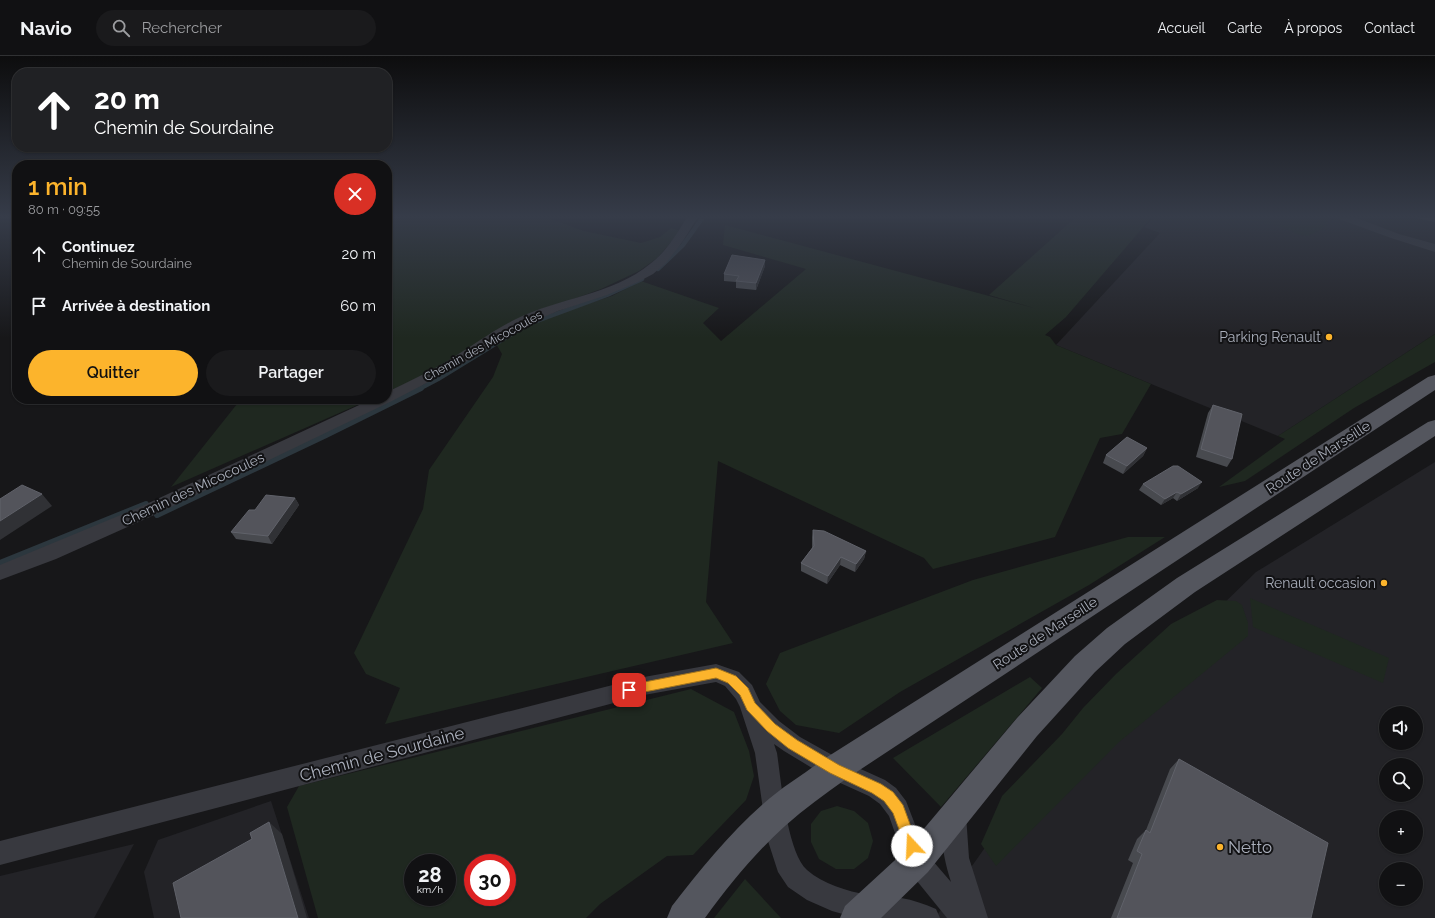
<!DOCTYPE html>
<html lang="fr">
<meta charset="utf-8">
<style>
body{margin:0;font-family:Raleway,sans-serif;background:#1a1a1c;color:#f1f3f6;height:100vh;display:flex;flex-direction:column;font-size:15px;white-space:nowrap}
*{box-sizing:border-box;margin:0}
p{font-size:13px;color:#9c9da0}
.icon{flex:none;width:22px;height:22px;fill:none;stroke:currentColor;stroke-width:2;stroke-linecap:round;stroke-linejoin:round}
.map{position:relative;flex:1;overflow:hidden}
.side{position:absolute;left:12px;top:104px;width:380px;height:244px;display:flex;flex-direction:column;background:#111113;border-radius:16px;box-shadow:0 1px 3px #0004,0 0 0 1px #303133}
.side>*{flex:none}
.hud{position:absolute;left:12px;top:12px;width:380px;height:84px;border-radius:16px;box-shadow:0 1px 3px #0004,0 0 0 1px #303133;background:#202124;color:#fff;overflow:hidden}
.controls{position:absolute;left:1379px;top:650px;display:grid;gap:8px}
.controls a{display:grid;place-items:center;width:44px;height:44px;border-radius:50%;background:#111113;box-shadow:0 1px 3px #0004,0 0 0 1px #303133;font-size:20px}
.speed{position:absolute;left:404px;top:798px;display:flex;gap:8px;font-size:20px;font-weight:700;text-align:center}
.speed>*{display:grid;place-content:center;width:52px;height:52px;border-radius:50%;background:#111113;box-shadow:0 1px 3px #0004,0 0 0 1px #303133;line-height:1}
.speed small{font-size:10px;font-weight:400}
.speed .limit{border:6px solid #d22;background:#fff;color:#111}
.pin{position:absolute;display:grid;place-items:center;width:34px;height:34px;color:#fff;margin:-17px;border-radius:8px;box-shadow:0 2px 6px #0006}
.me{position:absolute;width:44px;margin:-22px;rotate:340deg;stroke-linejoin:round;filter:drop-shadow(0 0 3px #0008)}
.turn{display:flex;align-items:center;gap:14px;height:84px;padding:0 16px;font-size:18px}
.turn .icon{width:52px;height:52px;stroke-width:2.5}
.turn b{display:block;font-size:28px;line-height:34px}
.round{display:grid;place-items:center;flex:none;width:42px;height:42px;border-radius:21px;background:#1a1a1c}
.summary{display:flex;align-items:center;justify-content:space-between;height:68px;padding:0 16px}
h1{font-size:24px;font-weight:600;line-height:30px;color:#fcb42c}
.action{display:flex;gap:8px;margin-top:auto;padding:8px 16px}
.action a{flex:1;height:46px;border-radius:24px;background:#fcb42c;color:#111;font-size:16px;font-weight:600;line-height:46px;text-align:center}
.action a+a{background:#1a1a1c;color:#f1f3f6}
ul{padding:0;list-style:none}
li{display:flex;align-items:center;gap:12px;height:52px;padding:0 16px}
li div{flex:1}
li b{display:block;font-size:15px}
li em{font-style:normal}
header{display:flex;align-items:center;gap:24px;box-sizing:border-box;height:56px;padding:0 20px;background:#111113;border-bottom:1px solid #303133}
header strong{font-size:19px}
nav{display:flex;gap:22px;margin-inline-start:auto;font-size:14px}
.search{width:280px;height:36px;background:#1a1a1c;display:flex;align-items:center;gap:10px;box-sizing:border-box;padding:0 14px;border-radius:22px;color:#9c9da0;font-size:15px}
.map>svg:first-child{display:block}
.built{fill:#232327;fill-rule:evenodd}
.green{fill:#1f2820;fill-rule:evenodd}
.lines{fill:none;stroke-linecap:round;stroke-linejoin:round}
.stream-far1{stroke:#2c373e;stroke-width:4.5}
.stream{stroke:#2c373e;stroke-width:6}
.minor{fill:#38393f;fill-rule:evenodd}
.primary{fill:#54565e;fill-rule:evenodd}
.wall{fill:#484a4f}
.shaded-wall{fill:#303135}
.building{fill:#53545b;stroke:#60626a}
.route{fill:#fcb42c;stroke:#a4751d}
.poi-dot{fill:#fcb42c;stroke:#121214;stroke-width:1.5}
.labels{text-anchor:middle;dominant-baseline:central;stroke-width:4;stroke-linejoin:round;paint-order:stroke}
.far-street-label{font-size:12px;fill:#a9aeba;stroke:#121214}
.poi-label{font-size:14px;fill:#a9aeba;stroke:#121214;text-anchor:end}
.street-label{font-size:14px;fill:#a9aeba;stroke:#121214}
.near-street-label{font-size:17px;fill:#a9aeba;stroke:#121214}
.near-poi-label{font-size:17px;fill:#a9aeba;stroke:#121214;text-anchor:start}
</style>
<header>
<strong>Navio</strong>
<div class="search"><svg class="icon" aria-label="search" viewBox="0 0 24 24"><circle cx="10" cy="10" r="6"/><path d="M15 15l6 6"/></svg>Rechercher</div>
<nav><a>Accueil</a><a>Carte</a><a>À propos</a><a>Contact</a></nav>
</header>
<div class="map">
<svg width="1435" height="862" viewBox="0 0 1435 862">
<rect width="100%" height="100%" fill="#171719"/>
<g class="built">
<path d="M 1155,161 L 1323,161 L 1333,164 L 1335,161 L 1435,161 L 1435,278 L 1278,380 L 1056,289 L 1160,177 L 1144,171 Z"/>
<path d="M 1435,406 L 1435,862 L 935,862 L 1011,755 L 1256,516 ZM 1386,657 L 1416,657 L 1416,687 L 1386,687 ZM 1386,709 L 1416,709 L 1416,739 L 1386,739 ZM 1386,761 L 1416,761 L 1416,791 L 1386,791 ZM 1386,813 L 1416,813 L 1416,843 L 1386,843 Z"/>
<path d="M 271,745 L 309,862 L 154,862 L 144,816 L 158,784 Z"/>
<path d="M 134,788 L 94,862 L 0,862 L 0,820 Z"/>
</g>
<g class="green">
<path d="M 387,161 L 545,161 L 584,175 L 641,187 L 660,181 L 671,172 L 681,175 L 657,202 L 639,215 L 601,233 L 516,264 L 423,320 L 387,336 Z"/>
<path d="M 1076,161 L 1152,161 L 1066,261 L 1045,279 L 1050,281 L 1056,289 L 1151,328 L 1122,378 L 1100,382 L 1055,481 L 933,513 L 924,502 L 718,405 L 706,546 L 733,587 L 385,668 L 400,632 L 366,618 L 354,597 L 423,453 L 429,414 L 493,321 L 502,298 L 495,286 L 546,261 L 612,240 L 641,225 L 719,252 L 703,267 L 721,285 L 806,213 L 723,189 L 725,169 L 1034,252 L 989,239 Z"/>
<path d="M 1238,161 L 1319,161 L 1328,165 L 1326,171 L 1308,180 L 1300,179 L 1282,171 Z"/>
<path d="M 1435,278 L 1435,306 L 1354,352 L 1245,425 L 1219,431 L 1285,383 L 1278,380 Z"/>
<path d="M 241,343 L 371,343 L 171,431 Z"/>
<path d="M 1128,481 L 1165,481 L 1089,529 L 900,636 L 839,677 L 796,669 L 780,655 L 766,628 L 780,597 L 973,524 Z"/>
<path d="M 1250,542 L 1389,602 L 1383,627 L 1253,571 Z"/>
<path d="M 1217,544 L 1236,545 L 1242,549 L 1248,567 L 1248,580 L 1119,686 L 996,810 L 981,788 L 1002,740 L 1062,678 L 1083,652 L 1116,618 L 1171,568 Z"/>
<path d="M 1030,621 L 1042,632 L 941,751 L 893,702 Z"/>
<path d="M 691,633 L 734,656 L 749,695 L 754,720 L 746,744 L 693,799 L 667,800 L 600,848 L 586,862 L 318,862 L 287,751 L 299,730 ZM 413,807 L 447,807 L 447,841 L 413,841 ZM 473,807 L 507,807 L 507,841 L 473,841 Z"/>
<path d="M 837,750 L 854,755 L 868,767 L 873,785 L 868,802 L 854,813 L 836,813 L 819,803 L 811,786 L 811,768 L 821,755 Z"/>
<path d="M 745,823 L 781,862 L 714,862 Z"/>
</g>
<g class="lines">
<g class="stream-far1">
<path d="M 658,213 L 683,189 L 703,161"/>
<path d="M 419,333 L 438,323 L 526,269 L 607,239 L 642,223"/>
</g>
<g class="stream">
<path d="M 157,459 L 326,379 L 421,332"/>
<path d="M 0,507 L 146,448"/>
</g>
<g class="minor">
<path d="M 687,161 L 698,161 L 683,185 L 666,207 L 653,218 L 638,226 L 607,239 L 558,255 L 527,268 L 459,310 L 392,345 L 152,460 L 56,503 L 0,524 L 0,509 L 140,451 L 372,343 L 387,343 L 387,336 C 408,326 429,316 449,304 C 471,291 492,275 516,263 C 558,242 612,239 650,208 C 666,196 677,178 687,161 Z"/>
<path d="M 1338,161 L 1354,161 L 1399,178 L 1435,188 L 1435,196 L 1391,182 L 1339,163 Z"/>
<path d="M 716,608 L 739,616 L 752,629 L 760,646 L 779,665 L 800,681 L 843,705 L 885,724 L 896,732 L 906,745 L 926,797 L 951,826 C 944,804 937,772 945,750 L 954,747 L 963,750 L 966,759 L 969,802 L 988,862 L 947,862 L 908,814 L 889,760 L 880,748 L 869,740 L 827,721 L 784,695 L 774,688 L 777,697 C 781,724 787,796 807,814 C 823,828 847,835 868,839 C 879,841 890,840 901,842 C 913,844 925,848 936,853 L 940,862 L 857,862 L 832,855 L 807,844 L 788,831 L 778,816 L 767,782 L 755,697 L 740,651 L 736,643 L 725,630 L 716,626 L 644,639 L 0,809 L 0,785 L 644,621 Z"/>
</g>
<g class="primary">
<path d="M 1435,319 L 1435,334 L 846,723 C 825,738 804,753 785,770 C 755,797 729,829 705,862 L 667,862 L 672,850 C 700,814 729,778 763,748 C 782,731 804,718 824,703 L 1428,321 Z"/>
<path d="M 1435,364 L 1435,380 L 1195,536 L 1125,588 L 1095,616 L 1037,680 L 928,816 L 881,862 L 840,862 L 845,850 L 906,794 L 1017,662 L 1075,600 L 1107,572 L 1177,522 L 1428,366 Z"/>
</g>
</g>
<g class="wall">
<path d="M 1412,161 L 1435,161 L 1435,166 Z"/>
<path d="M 765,204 L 765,210 L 756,234 L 736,232 L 736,226 L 724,225 L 724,218 Z"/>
<path d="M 1213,349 L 1232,403 L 1227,411 L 1196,401 L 1208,357 Z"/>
<path d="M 1147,392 L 1143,400 L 1123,418 L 1103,407 L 1106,399 Z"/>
<path d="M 1143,428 L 1198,432 L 1177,445 L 1173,442 L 1161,449 L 1139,434 Z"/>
<path d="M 295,442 L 299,449 L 272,488 L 236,483 L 231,476 L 255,454 Z"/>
<path d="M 813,474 L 866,495 L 864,503 L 855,516 L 840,509 L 827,528 L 801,515 L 801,507 L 812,492 L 812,481 Z"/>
<path d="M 1179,703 L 1311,862 L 1111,862 L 1133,807 L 1128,804 L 1137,783 L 1146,774 L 1170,713 Z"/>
</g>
<g class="shaded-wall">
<path d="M 765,204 L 765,210 L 756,234 L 756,227 Z"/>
<path d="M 1147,392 L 1143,400 L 1123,418 L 1127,410 Z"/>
<path d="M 1202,426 L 1198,432 L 1177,445 L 1181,438 Z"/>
<path d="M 1177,436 L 1173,442 L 1161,449 L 1165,443 Z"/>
<path d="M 42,438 L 52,450 L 0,484 L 0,465 Z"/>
<path d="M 295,442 L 299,449 L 272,488 L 268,480 Z"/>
<path d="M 866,495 L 864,503 L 855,516 L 856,508 Z"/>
<path d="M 841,501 L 840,509 L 827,528 L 828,520 Z"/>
<path d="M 269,766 L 282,778 L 307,862 L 298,862 Z"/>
</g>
<g class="building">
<path d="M 732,199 L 765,204 L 756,227 L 736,225 L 739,220 L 724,218 Z"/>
<path d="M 1213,349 L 1242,358 L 1232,403 L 1201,393 Z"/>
<path d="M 1127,381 L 1147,392 L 1127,410 L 1106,399 Z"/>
<path d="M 1173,410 L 1178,410 L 1202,426 L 1181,438 L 1177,436 L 1165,443 L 1143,428 Z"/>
<path d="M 22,429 L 42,438 L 0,465 L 0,443 Z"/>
<path d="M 266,439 L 295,442 L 268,480 L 231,476 L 249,454 L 255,454 Z"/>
<path d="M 813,474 L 824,475 L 866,495 L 856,508 L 841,501 L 828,520 L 801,507 L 814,490 Z"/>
<path d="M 1179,703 L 1328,787 L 1311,862 L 1117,862 L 1142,798 L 1137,795 L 1146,774 L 1150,777 Z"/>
<path d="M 269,766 L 298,862 L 181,862 L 173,827 L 252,783 L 250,777 Z"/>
</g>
<linearGradient id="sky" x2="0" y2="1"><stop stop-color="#0d0d0e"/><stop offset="0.57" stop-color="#363c49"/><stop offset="1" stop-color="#363c49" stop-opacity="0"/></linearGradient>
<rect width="1435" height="282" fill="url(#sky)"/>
<path class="route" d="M 716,612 L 736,620 L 748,632 L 755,647 L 775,668 L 797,684 L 839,709 L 881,728 L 893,736 L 903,749 L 918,790 L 916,795 L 912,797 L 907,795 L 893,757 L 884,745 L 872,737 L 830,717 L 788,692 L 767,675 L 747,654 L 740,639 L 728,627 L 716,622 L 629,639 L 625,637 L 623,634 L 625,630 L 629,629 Z"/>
<g class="poi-dot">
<circle cx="1329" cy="281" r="4"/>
<circle cx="1384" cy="527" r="4"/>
<circle cx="1220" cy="791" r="4"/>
</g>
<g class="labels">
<g class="far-street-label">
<text transform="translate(483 290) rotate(-29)">Chemin des Micocoules</text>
</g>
<g class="poi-label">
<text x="1321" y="281">Parking Renault</text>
<text x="1376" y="527">Renault occasion</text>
</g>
<g class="street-label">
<text transform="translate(1318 401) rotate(-33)">Route de Marseille</text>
<text transform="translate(193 433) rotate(-25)">Chemin des Micocoules</text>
<text transform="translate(1045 577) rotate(-33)">Route de Marseille</text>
</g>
<g class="near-street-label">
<text transform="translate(382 698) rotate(-15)">Chemin de Sourdaine</text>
</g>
<g class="near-poi-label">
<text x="1228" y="791">Netto</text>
</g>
</g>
</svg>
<div class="controls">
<a><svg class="icon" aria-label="sound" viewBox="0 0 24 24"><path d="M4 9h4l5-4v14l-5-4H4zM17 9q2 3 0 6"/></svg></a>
<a><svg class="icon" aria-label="search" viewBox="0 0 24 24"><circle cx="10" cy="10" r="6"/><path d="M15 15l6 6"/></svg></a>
<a>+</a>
<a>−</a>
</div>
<div class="speed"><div>28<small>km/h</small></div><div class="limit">30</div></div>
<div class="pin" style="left:629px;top:634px;background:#d93025"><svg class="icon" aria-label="arrive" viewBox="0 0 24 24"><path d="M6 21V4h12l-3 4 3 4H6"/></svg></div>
<svg class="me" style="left:912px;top:790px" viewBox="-20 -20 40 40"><circle r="19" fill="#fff"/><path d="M0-13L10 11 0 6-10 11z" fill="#fcb42c"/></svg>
<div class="hud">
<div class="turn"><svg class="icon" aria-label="ahead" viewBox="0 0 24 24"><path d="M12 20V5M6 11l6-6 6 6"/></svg><div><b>20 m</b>Chemin de Sourdaine</div></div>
</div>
<section class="side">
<div class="summary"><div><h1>1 min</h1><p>80 m · 09:55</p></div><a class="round" style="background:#d93025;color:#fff"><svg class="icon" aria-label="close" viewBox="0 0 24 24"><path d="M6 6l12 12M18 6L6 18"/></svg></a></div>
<ul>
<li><svg class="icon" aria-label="ahead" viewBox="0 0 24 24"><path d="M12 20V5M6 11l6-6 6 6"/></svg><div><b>Continuez</b><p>Chemin de Sourdaine</p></div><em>20 m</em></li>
<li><svg class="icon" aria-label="arrive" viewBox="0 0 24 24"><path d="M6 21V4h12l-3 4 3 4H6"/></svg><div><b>Arrivée à destination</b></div><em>60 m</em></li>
</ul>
<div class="action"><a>Quitter</a><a>Partager</a></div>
</section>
</div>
